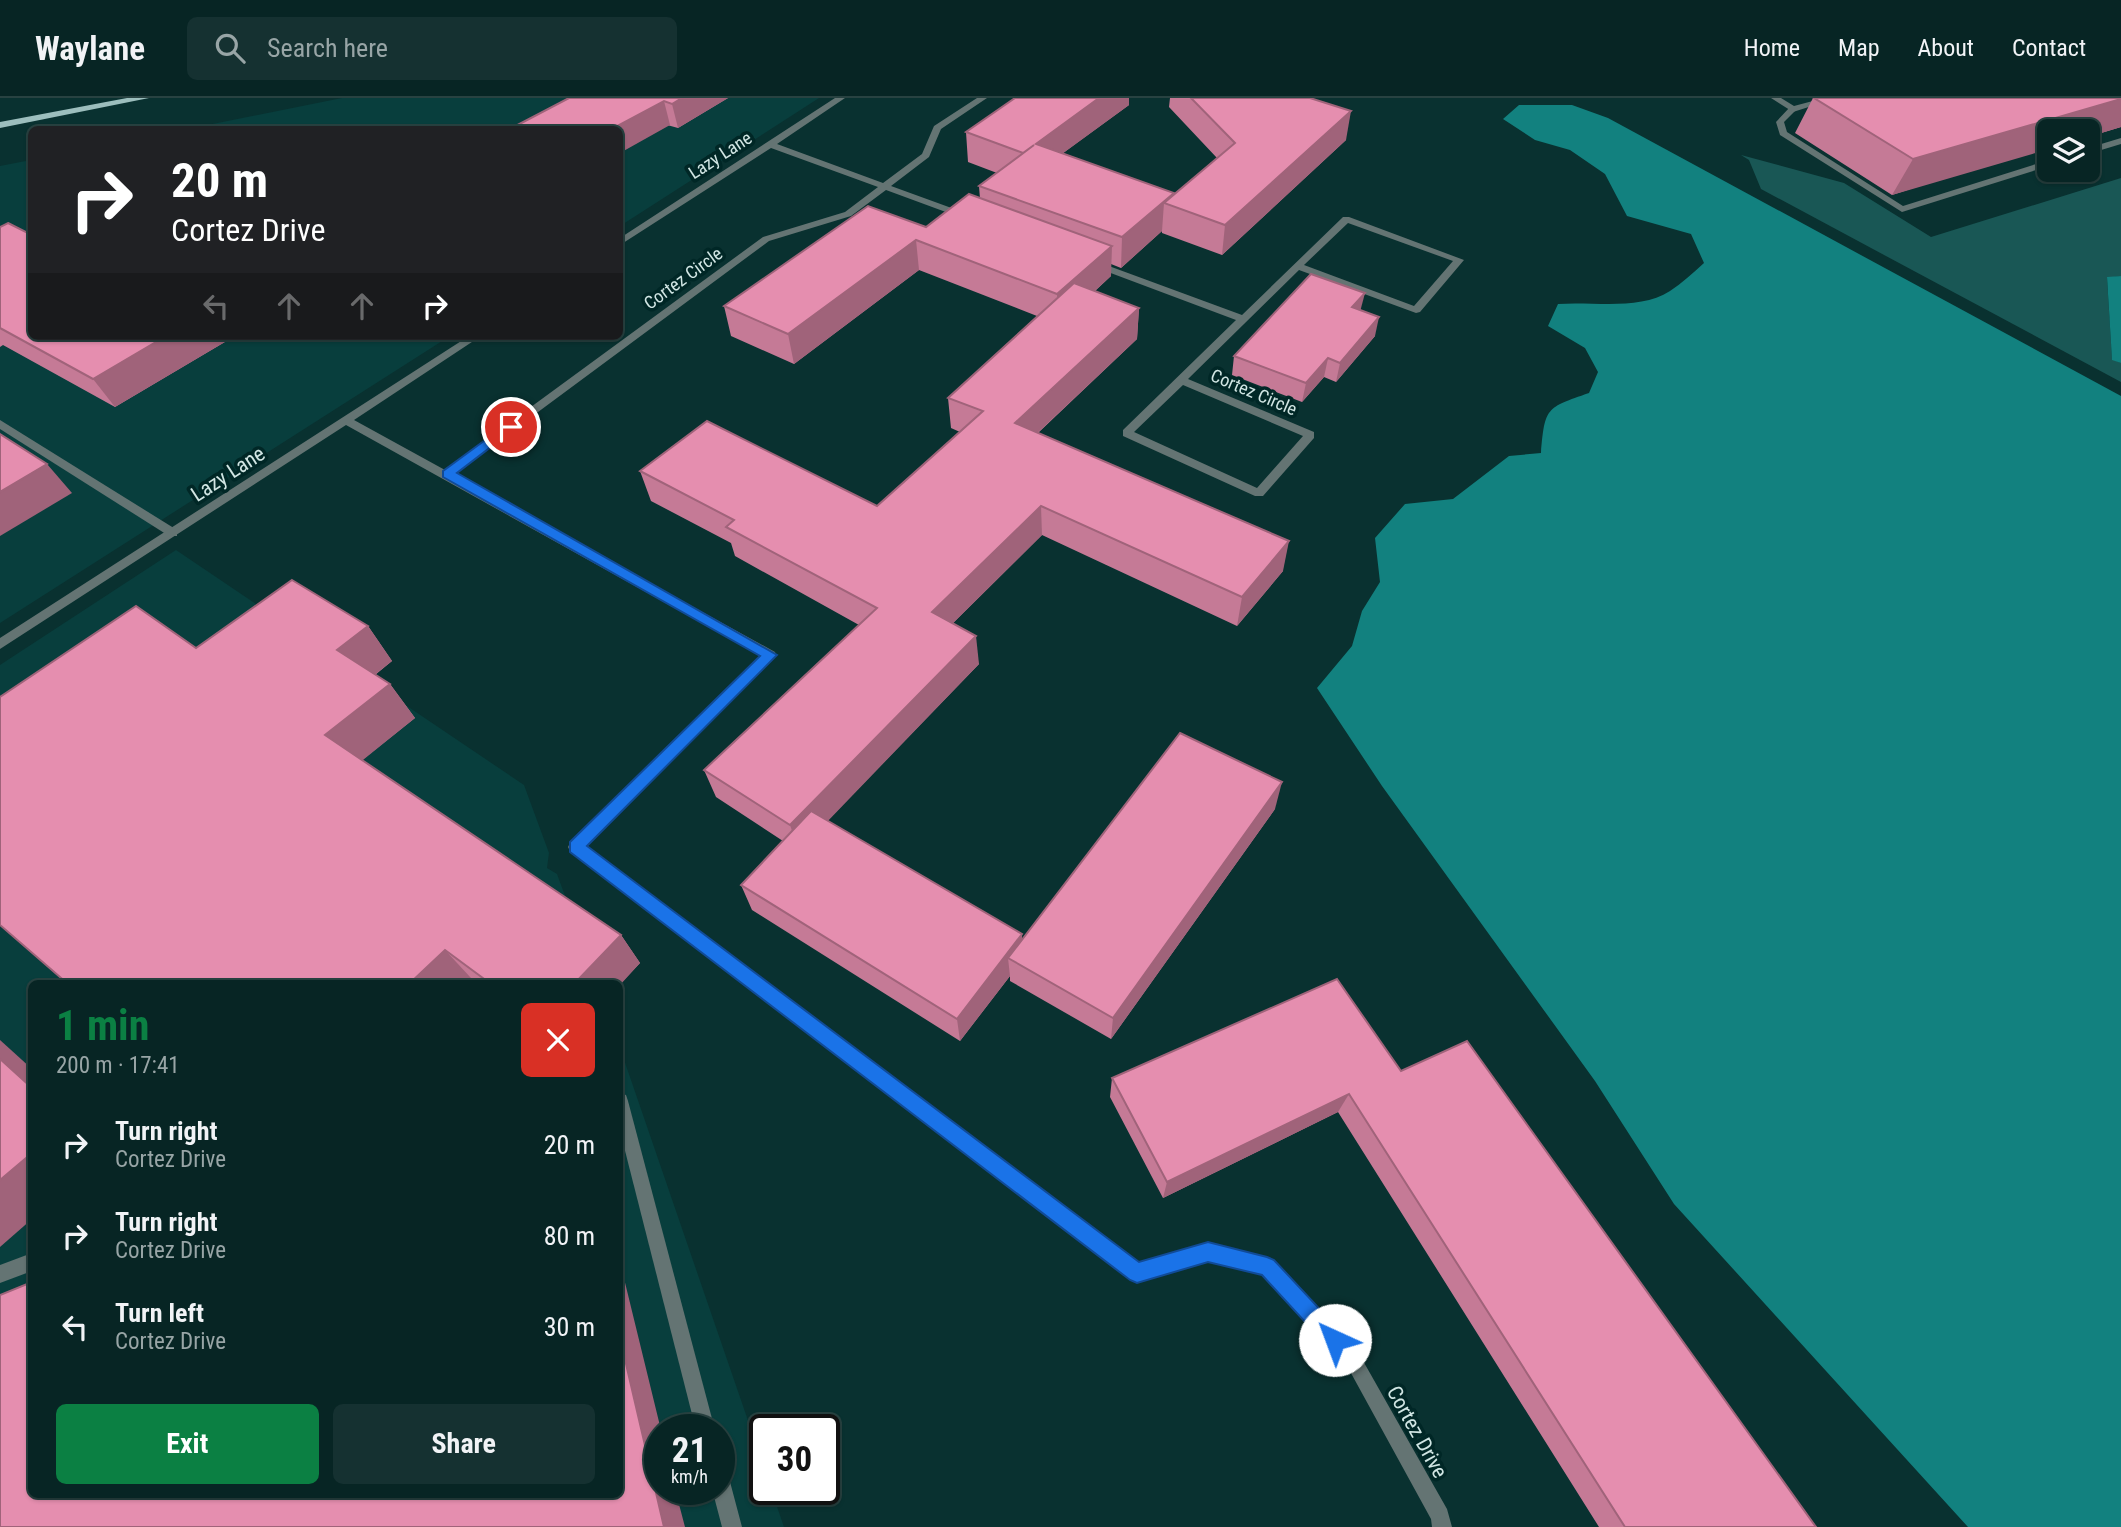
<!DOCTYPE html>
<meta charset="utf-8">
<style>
body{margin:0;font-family:"Roboto Condensed",sans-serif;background:#153131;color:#f1f3f6;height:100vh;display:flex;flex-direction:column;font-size:26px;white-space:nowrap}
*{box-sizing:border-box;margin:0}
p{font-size:23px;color:#98a5a6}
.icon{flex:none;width:38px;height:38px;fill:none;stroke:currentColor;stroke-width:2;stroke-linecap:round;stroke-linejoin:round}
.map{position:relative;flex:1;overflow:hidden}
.details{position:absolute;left:28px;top:882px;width:595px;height:518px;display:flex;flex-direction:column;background:#072524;border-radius:10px;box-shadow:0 2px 5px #0004,0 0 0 2px #284241}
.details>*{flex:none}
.top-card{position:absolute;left:28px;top:28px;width:595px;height:214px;border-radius:10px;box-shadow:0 2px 5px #0004,0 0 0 2px #284241;background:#202124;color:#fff;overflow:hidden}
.buttons{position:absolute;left:2037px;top:21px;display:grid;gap:14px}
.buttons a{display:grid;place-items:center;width:63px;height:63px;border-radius:10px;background:#072524;box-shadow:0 2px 5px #0004,0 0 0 2px #284241;font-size:35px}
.speed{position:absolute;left:644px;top:1316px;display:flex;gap:14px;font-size:35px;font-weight:700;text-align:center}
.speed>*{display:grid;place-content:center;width:91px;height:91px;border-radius:50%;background:#072524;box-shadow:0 2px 5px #0004,0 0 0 2px #284241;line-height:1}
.speed small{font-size:18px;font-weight:400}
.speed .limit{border:4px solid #111;border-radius:10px;background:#fff;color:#111}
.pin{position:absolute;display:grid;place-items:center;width:60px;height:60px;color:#fff;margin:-30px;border:4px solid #fff;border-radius:50%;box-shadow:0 2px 7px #0007}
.me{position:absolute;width:77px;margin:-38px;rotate:317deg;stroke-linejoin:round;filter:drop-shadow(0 0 5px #0008)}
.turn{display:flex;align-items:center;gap:24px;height:147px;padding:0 28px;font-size:32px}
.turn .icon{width:91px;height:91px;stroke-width:2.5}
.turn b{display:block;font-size:49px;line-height:60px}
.lanes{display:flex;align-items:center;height:66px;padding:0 28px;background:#0003;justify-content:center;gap:35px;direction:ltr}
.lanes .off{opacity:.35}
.round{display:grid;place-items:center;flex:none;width:74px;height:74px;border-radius:10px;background:#153131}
.head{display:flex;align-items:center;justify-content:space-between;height:119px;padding:0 28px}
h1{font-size:42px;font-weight:700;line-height:52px;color:#0b8043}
.primary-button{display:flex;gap:14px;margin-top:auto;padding:14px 28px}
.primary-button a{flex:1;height:80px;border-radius:10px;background:#0b8043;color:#fff;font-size:28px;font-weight:700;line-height:80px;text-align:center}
.primary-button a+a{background:#153131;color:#f1f3f6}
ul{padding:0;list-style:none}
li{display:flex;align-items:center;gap:21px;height:91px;padding:0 28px}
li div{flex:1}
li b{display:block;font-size:26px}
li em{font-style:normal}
header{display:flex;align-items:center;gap:42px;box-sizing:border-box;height:98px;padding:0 35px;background:#072524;border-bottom:2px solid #284241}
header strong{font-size:33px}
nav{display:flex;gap:38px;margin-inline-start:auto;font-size:24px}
.search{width:490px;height:63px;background:#153131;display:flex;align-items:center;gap:18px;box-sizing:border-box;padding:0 24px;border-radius:10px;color:#98a5a6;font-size:26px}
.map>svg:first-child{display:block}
.built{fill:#083e3d;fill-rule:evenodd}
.green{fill:#195755}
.water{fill:#12817f}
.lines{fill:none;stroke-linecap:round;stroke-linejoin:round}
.lane{fill:#647473;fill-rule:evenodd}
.street{fill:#647473;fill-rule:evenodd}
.primary{fill:#9cbebd;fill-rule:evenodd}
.wall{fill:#c57a96}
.shaded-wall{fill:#a0637a}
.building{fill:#e58eaf;stroke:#a0637a;stroke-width:2}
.route{fill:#1a73e8;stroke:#114b97;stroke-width:2}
.labels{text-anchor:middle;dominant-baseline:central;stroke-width:7;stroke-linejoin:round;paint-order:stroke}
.far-street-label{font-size:18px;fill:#d1e6e4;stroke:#002726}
.street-label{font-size:21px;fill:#d1e6e4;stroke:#002726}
</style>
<header>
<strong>Waylane</strong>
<div class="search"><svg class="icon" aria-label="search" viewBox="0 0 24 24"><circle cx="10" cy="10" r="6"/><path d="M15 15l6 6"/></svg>Search here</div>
<nav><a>Home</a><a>Map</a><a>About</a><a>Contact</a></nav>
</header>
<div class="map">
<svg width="2121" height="1429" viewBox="0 0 2121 1429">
<rect width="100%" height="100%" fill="#093130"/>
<g class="built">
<path d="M 342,0 L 819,0 L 620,128 L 620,32 L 183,32 Z"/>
<path d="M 31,62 L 32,238 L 450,238 L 0,525 L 0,68 Z"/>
<path d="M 176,452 L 524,687 L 549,755 L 547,770 L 557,776 L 597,885 L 32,886 L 32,1396 L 620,1396 L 620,950 L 765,1372 L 765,1391 L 771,1391 L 784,1429 L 0,1429 L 0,567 ZM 660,1332 L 719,1332 L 719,1391 L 660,1391 Z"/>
</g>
<path class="green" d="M 1741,57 L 1844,85 L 1931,139 L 2121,80 L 2121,178 L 2107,180 L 2112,261 L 2121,265 L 2121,284 L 1761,91 L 1749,62 Z"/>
<g class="water">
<path d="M 1519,7 L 1572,7 L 1608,20 L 2121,298 L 2121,1429 L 1968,1429 L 1674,1106 L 1595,983 L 1382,688 L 1317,590 L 1352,548 L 1362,513 L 1380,484 L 1375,440 L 1405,406 L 1453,401 L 1509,358 L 1541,355 C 1545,309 1546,310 1589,295 L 1598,274 L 1585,250 L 1548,228 L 1558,206 C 1593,203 1639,213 1670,193 C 1682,185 1693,175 1704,165 L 1691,136 L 1627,118 L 1605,76 L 1570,52 L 1535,42 L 1503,21 Z"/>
<path d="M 2121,178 L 2121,265 L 2112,262 L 2107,179 Z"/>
</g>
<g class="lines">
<g class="lane">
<path d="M 1790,9 L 1797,11 L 1784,24 L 1787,34 L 1903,108 L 2049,62 L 2049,68 L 1902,114 L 1780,37 L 1776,24 Z"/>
<path d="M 2121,40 L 2121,46 L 2088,56 L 2088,50 Z"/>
<path d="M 0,322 L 177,432 L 177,438 L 169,438 L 0,331 Z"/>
<path d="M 620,995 L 626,997 L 628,1003 L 715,1332 L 696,1332 L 620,1033 Z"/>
<path d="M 32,1155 L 32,1173 L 0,1185 L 0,1167 Z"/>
<path d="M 719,1370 L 726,1373 L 729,1380 L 742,1429 L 722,1429 L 712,1391 L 719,1391 Z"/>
</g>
<g class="street">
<path d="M 835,0 L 845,0 L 777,46 L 883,85 L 922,56 L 934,28 L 977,0 L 987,0 L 941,31 L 929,59 L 891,88 L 968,116 L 968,120 L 962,120 L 886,92 L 851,118 L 769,143 L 453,377 L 775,554 L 776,557 L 585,748 L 1139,1166 L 1208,1145 L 1273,1163 L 1358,1254 L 1447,1411 L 1452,1429 L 1432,1429 L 1431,1421 L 1346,1266 L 1262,1177 L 1208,1163 L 1137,1184 L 1131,1181 L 570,753 L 568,749 L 570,745 L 761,558 L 346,327 L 0,551 L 0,540 L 469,238 L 481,238 L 354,322 L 445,372 L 763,139 L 845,114 L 878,89 L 771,50 L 620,147 L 620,140 Z"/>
<path d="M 1771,0 L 1781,0 L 1794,8 L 1824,0 L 1837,0 L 1793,14 Z"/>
<path d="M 1343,119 L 1349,119 L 1464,162 L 1420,214 L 1416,215 L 1299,172 L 1188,281 L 1314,334 L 1314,340 L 1263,398 L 1255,398 L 1123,338 L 1123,332 L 1236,222 L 1092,168 L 1092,164 L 1098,164 L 1242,217 ZM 1348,125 L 1453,163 L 1414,208 L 1304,167 ZM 1183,287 L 1303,338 L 1257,390 L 1134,334 Z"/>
</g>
<path class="primary" d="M 127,0 L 149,0 L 0,30 L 0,24 Z"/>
</g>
<g class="wall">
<path d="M 569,0 L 728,0 L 678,30 Z"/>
<path d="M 1015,0 L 1129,0 L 1129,7 L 1063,55 L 1174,97 L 1217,60 L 1169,9 L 1170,0 L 1310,0 L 1346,42 L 1222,157 L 1162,135 L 1162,133 L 1121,170 L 1111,166 L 1111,178 L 1095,193 L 1139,210 L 1137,241 L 1038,335 L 1283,473 L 1237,528 L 1042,437 L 953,525 L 979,566 L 827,723 L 1022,836 L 1022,842 L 1275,711 L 1111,941 L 1010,883 L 1010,878 L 960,943 L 752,812 L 741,787 L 783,743 L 716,699 L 704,672 L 859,527 L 735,458 L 731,445 L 651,403 L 640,373 L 877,408 L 960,334 L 951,330 L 948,300 L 1037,218 L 919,172 L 794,266 L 731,238 L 724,208 L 926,129 L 980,101 L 979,88 L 997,75 L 968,64 L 966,34 Z"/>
<path d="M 1813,0 L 2121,0 L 2121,29 L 2088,39 L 2088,33 L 1892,97 L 1795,35 Z"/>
<path d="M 0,129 L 235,238 L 115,309 L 3,247 L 0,249 Z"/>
<path d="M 1361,212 L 1375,238 L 1336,284 L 1324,279 L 1302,304 L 1232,277 L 1234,258 Z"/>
<path d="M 368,528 L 392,563 L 375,577 L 390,586 L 415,620 L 362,662 L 621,837 L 640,865 L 620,886 L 479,886 L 471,880 L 466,886 L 68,886 L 196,550 Z"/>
<path d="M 1401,973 L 1816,1429 L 1599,1429 L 1338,1014 L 1163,1100 L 1110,999 L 1112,980 Z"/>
</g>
<g class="shaded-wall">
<path d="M 682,0 L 728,0 L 678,30 L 672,6 Z"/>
<path d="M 1099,0 L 1129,0 L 1129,7 L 1036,75 L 1036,46 Z"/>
<path d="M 2121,1 L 2121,29 L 2088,39 L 2088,33 L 2049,33 L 2049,51 L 1892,97 L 1913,61 Z"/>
<path d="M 664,3 L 670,27 L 620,55 L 620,32 L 610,32 Z"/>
<path d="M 1351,13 L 1346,42 L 1222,157 L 1225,127 Z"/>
<path d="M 1174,95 L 1173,108 L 1164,105 L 1162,133 L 1121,170 L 1122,139 Z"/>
<path d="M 916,142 L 919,172 L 794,266 L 788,236 Z"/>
<path d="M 1112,148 L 1111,178 L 1058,226 L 1057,196 Z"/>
<path d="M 1365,195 L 1360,214 L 1352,209 Z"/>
<path d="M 1139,210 L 1137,241 L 1016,355 L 1015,325 Z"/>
<path d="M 1379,219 L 1375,238 L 1336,284 L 1340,265 Z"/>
<path d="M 166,238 L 235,238 L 115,309 L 93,281 Z"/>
<path d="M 1328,260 L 1324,279 L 1302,304 L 1306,285 Z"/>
<path d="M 47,366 L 72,395 L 0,438 L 0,394 Z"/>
<path d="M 1041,408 L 1042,437 L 935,543 L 932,514 Z"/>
<path d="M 1289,443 L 1283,473 L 1237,528 L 1242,499 Z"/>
<path d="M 368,528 L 392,563 L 363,586 L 337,552 Z"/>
<path d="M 976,538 L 979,566 L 799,753 L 790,727 Z"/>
<path d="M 390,586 L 415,620 L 353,670 L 325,637 Z"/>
<path d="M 1282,684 L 1275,711 L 1111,941 L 1113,920 Z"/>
<path d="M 1022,836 L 1023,860 L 1008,860 L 1010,878 L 960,943 L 957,921 Z"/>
<path d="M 621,837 L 640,865 L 620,887 L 620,886 L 574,886 Z"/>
<path d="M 445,852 L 471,880 L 466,886 L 409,886 Z"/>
<path d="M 0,942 L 32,971 L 32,990 L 0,961 Z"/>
<path d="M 1349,996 L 1338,1014 L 1163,1100 L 1167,1084 Z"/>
<path d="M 32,1055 L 32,1121 L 0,1149 L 0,1082 Z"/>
<path d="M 620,1164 L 661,1332 L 660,1332 L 660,1391 L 675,1391 L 685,1429 L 664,1429 L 620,1240 Z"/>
</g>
<g class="building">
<path d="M 569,0 L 682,0 L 672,6 L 664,3 L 610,32 L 508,32 Z"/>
<path d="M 1015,0 L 1099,0 L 1036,46 L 1174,95 L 1122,139 L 979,88 L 1034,47 L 1023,55 L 966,34 Z"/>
<path d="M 1191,0 L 1310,0 L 1351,13 L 1225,127 L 1164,105 L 1235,45 Z"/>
<path d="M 1814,0 L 2121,0 L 2121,1 L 1913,61 Z"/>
<path d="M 969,96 L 1112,148 L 1057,196 L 916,142 L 788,236 L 724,208 L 868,108 L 926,129 Z"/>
<path d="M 8,125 L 32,137 L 32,238 L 166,238 L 93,281 L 0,230 L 0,129 Z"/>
<path d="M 1311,176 L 1365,195 L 1352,209 L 1379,219 L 1340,265 L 1328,260 L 1306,285 L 1234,258 Z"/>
<path d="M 1074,185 L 1139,210 L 1015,325 L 1289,443 L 1242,499 L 1041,408 L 932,514 L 976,538 L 790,727 L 704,672 L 877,510 L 726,429 L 734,422 L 640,373 L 707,323 L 877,408 L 983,313 L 948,300 Z"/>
<path d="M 0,336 L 47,366 L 0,394 Z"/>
<path d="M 292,482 L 368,528 L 337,552 L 390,586 L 325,637 L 621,837 L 574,886 L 491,886 L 445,852 L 409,886 L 68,886 L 0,827 L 0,599 L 136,508 L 196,550 Z"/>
<path d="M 1180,635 L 1282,684 L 1113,920 L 1008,860 Z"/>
<path d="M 811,713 L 1022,836 L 957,921 L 741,787 Z"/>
<path d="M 1337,881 L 1401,973 L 1467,943 L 1816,1429 L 1625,1429 L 1349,996 L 1167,1084 L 1112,980 Z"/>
<path d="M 0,961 L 32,990 L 32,1055 L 0,1082 Z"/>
<path d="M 32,1184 L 32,1396 L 620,1396 L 620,1240 L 664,1429 L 0,1429 L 0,1197 Z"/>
</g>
<path class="route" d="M 507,326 L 517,329 L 457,375 L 777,557 L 587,748 L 1139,1164 L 1208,1144 L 1267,1159 L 1274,1162 L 1342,1235 L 1345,1242 L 1342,1249 L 1335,1252 L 1328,1249 L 1262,1177 L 1208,1164 L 1137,1185 L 1130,1182 L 570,754 L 570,744 L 760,558 L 443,379 L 443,373 Z"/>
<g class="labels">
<g class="far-street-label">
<text transform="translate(720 57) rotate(-33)">Lazy Lane</text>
<text transform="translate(683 180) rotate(-36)">Cortez Circle</text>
<text transform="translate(1254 294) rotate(23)">Cortez Circle</text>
</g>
<g class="street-label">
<text transform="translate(228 376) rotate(-33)">Lazy Lane</text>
<text transform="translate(1417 1334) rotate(61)">Cortez Drive</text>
</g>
</g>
</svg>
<div class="buttons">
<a><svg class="icon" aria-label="layers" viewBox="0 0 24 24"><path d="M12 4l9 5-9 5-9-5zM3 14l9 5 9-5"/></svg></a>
</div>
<div class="speed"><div>21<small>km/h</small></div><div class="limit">30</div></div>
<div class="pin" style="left:511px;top:329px;background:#d93025"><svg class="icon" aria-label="arrive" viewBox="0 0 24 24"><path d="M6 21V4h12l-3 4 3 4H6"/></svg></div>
<svg class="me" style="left:1335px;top:1242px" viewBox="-20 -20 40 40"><circle r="19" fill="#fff"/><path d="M0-13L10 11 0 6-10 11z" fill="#1a73e8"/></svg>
<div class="top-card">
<div class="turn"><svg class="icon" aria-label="right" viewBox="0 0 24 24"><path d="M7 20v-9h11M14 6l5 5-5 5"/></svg><div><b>20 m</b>Cortez Drive</div></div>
<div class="lanes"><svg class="icon off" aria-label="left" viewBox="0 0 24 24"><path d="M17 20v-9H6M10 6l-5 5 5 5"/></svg><svg class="icon off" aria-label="ahead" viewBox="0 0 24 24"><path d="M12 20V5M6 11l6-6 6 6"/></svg><svg class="icon off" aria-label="ahead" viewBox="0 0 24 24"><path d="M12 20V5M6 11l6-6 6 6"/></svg><svg class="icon" aria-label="right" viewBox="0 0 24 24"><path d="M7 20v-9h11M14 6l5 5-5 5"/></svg></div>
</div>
<section class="details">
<div class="head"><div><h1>1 min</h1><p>200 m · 17:41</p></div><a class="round" style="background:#d93025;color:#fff"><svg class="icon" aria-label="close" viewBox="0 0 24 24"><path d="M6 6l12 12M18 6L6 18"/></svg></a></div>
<ul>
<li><svg class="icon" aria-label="right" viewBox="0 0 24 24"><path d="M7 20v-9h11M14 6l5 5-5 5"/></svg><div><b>Turn right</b><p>Cortez Drive</p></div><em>20 m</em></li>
<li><svg class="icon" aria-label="right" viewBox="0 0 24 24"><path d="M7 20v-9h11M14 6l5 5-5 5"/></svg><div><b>Turn right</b><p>Cortez Drive</p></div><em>80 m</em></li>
<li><svg class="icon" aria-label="left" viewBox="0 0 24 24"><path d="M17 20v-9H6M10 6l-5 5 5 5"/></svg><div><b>Turn left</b><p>Cortez Drive</p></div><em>30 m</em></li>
</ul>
<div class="primary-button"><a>Exit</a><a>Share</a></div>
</section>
</div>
